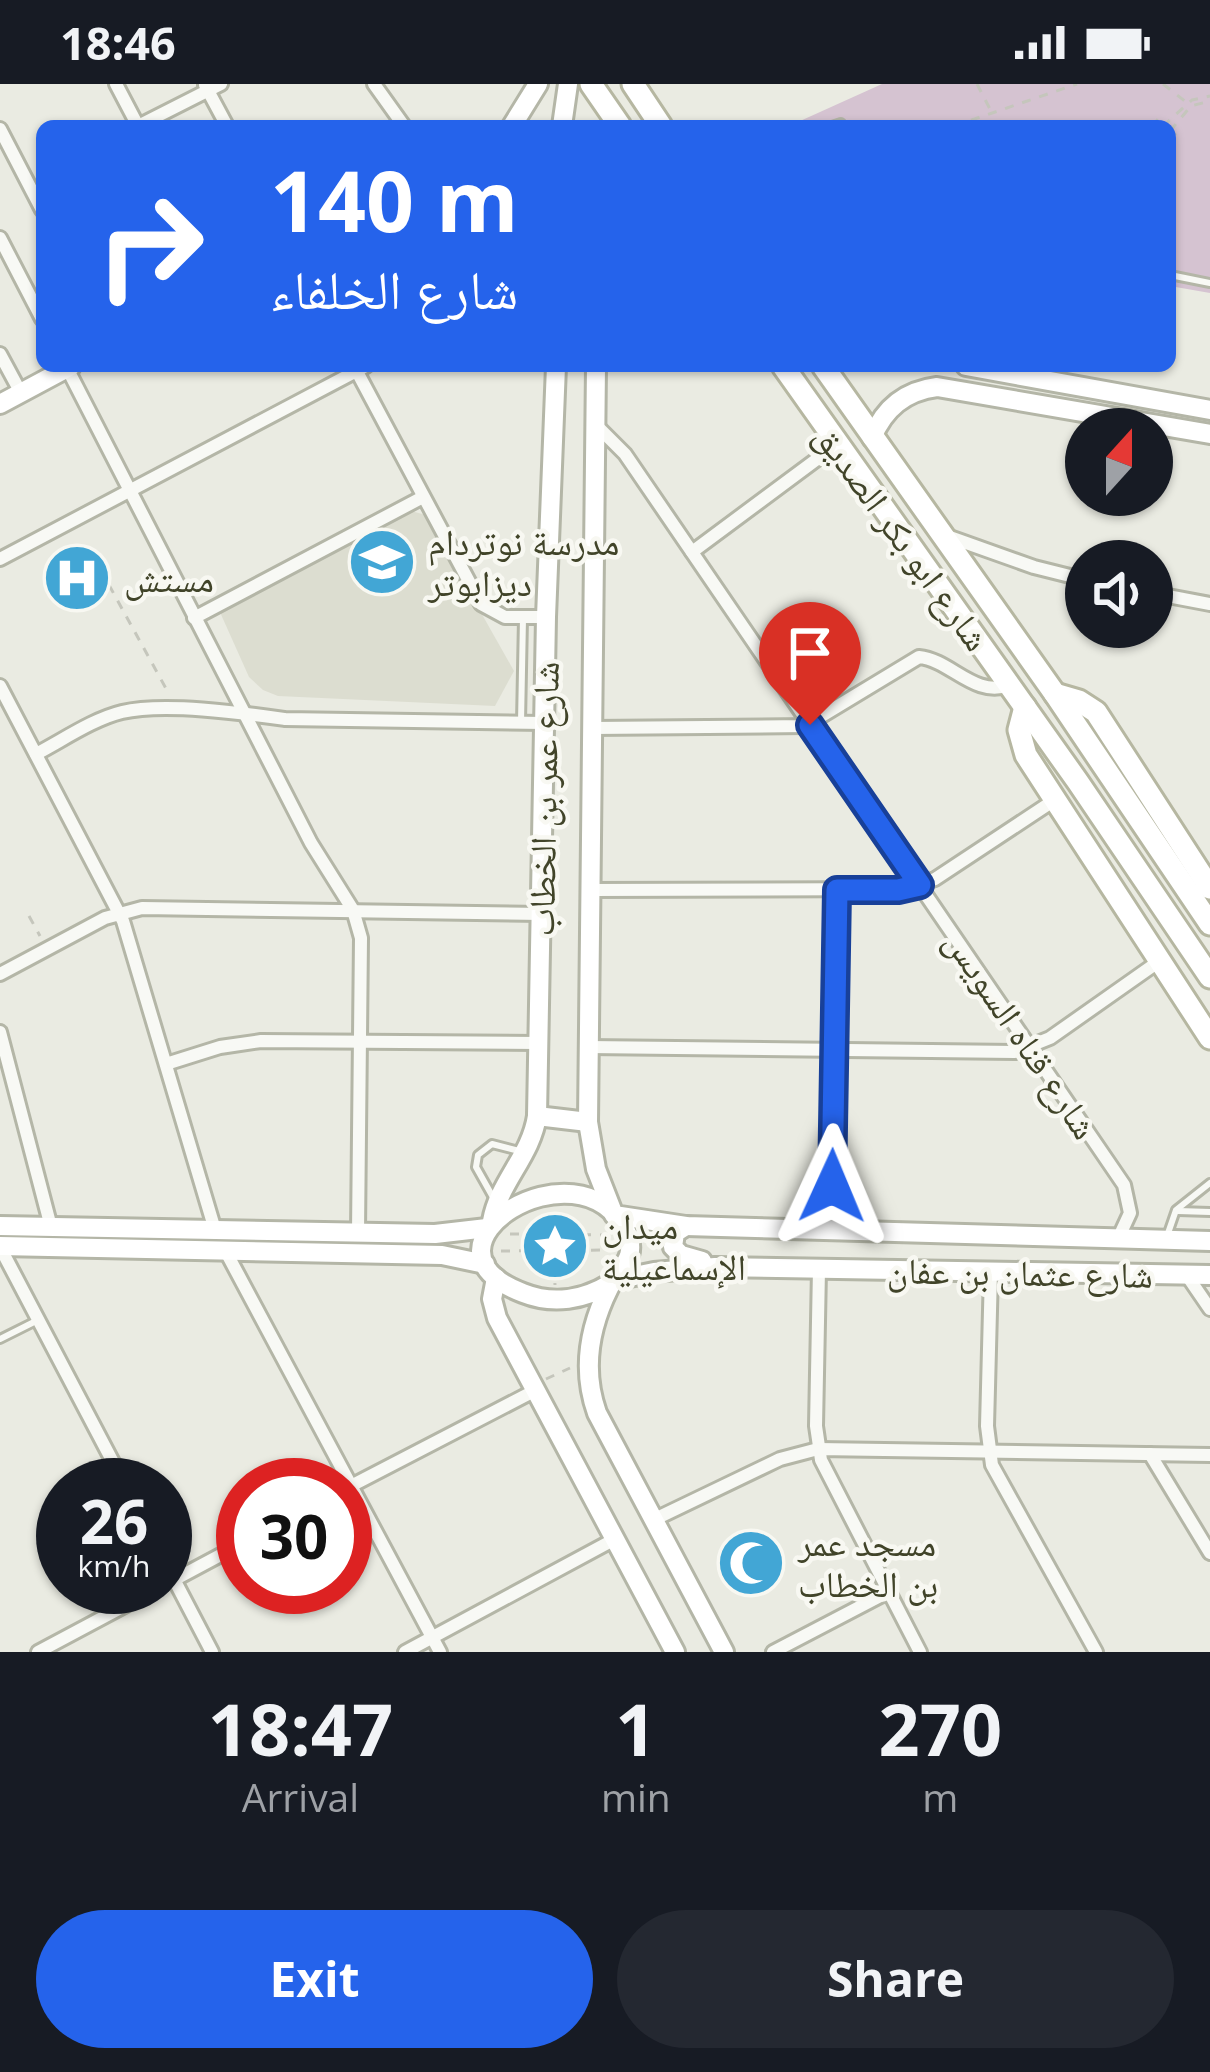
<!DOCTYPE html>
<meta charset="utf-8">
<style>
body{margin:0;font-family:"Open Sans","Noto Naskh Arabic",sans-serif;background:#242831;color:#f1f3f6;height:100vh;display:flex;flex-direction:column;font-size:45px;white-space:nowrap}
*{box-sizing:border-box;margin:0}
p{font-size:39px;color:#9ea1a6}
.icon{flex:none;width:66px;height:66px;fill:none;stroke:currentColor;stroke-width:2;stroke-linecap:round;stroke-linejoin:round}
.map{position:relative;height:1568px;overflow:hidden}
.details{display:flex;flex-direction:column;background:#171b24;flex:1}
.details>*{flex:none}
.hud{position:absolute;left:36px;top:36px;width:1140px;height:252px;border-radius:18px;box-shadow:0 3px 9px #0004;background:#2563eb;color:#fff;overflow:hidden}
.needle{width:78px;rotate:21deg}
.fabs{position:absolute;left:1065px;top:324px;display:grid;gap:24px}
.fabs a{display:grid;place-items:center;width:108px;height:108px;border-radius:50%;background:#171b24;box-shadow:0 3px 9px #0004;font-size:60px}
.speed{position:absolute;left:36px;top:1374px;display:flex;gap:24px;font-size:60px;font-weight:700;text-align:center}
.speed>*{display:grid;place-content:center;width:156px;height:156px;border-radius:50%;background:#171b24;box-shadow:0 3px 9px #0004;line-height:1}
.speed small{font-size:30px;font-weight:400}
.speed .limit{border:18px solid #d22;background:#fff;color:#111}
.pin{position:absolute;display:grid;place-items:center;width:102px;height:102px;color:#fff;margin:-123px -51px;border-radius:50% 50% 50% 0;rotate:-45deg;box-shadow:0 0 12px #0007}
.pin .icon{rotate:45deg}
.me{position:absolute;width:132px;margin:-66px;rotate:1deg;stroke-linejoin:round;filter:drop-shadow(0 0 9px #0008)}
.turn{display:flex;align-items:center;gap:42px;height:252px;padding:0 36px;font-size:54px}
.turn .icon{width:156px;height:156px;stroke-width:2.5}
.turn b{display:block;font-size:84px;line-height:102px}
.eta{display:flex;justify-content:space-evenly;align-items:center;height:204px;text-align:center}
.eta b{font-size:72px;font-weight:700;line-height:84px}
.button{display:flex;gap:24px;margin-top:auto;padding:24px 36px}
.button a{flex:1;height:138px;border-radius:72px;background:#2563eb;color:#fff;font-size:48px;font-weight:700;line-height:138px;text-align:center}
.button a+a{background:#242831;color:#f1f3f6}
.status{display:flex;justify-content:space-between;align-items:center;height:84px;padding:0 60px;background:#171b24;direction:ltr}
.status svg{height:33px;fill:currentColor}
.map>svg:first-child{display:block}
.built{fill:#dcddd0}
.green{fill:#d5c3d1}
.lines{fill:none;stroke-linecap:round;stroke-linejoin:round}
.lane-casing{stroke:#b4b6a7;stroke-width:12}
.street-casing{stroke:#b4b6a7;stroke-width:18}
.secondary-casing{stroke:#b4b6a7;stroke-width:24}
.primary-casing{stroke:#b6b7a1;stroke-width:27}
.path{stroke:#c5c6bc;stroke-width:3;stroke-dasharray:9 9;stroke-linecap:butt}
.lane{stroke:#f8f9f5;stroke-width:6}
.street{stroke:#f8f9f5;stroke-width:12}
.secondary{stroke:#fff;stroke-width:18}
.primary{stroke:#fff;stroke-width:21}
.route-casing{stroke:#184099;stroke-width:30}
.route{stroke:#2563eb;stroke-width:21}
.labels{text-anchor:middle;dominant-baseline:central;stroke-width:9;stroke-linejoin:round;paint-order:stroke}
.street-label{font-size:36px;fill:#414429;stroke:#f8f8f2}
.poi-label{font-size:36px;fill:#414429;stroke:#f8f8f2;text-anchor:start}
</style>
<div class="status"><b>18:46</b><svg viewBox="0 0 49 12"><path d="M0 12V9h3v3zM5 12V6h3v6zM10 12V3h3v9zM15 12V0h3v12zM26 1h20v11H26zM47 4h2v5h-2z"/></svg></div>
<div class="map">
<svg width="1210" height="1568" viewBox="0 0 1210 1568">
<rect width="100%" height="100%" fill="#eaebe2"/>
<path class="built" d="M 411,427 L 426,431 L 514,587 L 495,622 L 278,612 L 263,606 L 249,593 L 219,526 Z"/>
<path class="green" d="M 882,0 L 1210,0 L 1210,209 L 1170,202 L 1170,42 L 789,42 Z"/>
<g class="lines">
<defs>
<g id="lane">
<path d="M 832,42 L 841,39"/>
<path d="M 1170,191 L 1210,199"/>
<path d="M 521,638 L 523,534"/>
<path d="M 494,1115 L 476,1083 L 478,1071 L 492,1060 L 523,1068"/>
<path d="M 1178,1127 L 1210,1128"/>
<path d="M 1166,1155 L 1176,1126 L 1210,1099"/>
<path d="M 0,1255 L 38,1236"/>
</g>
<g id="street">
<path d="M 116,0 L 138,42"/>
<path d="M 374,0 L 404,42"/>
<path d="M 205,1 L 227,42"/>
<path d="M 138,42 L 221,0"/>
<path d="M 0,45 L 42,126"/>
<path d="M 0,154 L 42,235"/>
<path d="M 0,270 L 21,309"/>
<path d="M 66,282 L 311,759 L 353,826 L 361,854 L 358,1148"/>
<path d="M 354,282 L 481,520 L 505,533 L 546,533"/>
<path d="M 596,341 L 625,370 L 1124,1101 L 1130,1129 L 1118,1155"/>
<path d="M 944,451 L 1034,483 L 1086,496"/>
<path d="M 692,468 L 836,361"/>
<path d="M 0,475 L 366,282"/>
<path d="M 1152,509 L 1210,520"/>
<path d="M 194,534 L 423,413"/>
<path d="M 0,602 L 123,837 L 215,1146"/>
<path d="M 592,644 L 805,642 L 919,573 C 951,576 974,614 1009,601"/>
<path d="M 36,670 C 63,656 93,635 122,628 C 164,618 242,629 285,635 L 544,639"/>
<path d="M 590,806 L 905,805 L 935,795 L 1056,715"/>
<path d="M 0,890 L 105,834 L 142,824 L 541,830"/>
<path d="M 0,948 L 51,1143"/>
<path d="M 588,963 L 1015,968 L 1050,954 L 1158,878"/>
<path d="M 166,980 L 220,963 L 261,957 L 538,959"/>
<path d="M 831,1147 L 837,806"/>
<path d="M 0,1163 L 125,1401"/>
<path d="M 225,1166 L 440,1568"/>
<path d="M 819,1185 L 816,1342 L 821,1376 L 920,1568"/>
<path d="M 991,1188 L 987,1342 L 992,1381 L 1096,1568"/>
<path d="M 1186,1190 L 1210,1225"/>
<path d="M 1150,1370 L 1210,1469"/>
<path d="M 345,1405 L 536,1306"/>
<path d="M 653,1436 L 780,1375 L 818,1365 L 1210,1371"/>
<path d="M 165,1478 L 212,1568"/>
<path d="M 170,1498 L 243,1459"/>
<path d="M 38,1568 L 160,1503"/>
<path d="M 405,1568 L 615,1455"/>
<path d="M 773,1568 L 888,1508"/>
</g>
<g id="secondary">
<path d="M 512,42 L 538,0"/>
<path d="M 562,42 L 568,0"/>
<path d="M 596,282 L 588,1038 L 596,1085 L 614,1131 L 686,1142 L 1210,1157"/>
<path d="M 966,282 L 1210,326"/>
<path d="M 0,320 L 71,282"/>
<path d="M 872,354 C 884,324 905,307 937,303 L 1210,350"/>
<path d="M 537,1032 L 588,1038"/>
<path d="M 492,1137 C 499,1098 531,1072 537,1032 L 546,533 L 556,282"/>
<path d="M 0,1142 L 435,1150 L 487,1144"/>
<path d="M 686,1142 L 675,1149 L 673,1163 L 681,1171 L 702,1177"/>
<path d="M 0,1162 L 442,1171 L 485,1180"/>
<path d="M 496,1194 L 492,1215 L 497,1234 L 675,1568"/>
<path d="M 615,1196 L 654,1188 L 715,1183 L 1210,1191"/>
<path d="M 611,1199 C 584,1216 553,1221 523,1209 C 401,1163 579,1052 626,1147 C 639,1174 619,1184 609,1204 C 589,1244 582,1287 597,1329 L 724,1568"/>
</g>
<g id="primary">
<path d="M 591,0 L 620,42"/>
<path d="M 633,0 L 661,42"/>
<path d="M 783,282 L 1078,698 L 1210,893"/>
<path d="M 823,282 L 1055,610 L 1210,840"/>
<path d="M 1055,610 L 1079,617 L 1096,628 L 1210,804"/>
<path d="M 1025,623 L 1019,646 L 1026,671 L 1210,954"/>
</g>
</defs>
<use href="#lane" class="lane-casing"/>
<use href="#street" class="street-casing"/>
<use href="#secondary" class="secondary-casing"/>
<use href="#primary" class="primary-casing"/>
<g class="path">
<path d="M 977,0 L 990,25"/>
<path d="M 1163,0 L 1186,18"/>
<path d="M 954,42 L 1077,0"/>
<path d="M 1152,42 L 1159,34 L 1168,42"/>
<path d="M 1163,42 L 1192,16 L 1210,12"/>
<path d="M 1170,47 L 1191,22 L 1210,17"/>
<path d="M 1170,56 L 1176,49 L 1172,45"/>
<path d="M 109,501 L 169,610"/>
<path d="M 29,832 L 40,852"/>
<path d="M 541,1148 L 553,1136 L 561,1138 L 567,1148"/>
<path d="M 510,1150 L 608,1151"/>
<path d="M 501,1167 L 611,1166"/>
<path d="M 542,1168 L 545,1175 L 554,1179 L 562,1175 L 565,1166"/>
<path d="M 554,1181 L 555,1201"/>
<path d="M 546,1295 L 570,1284"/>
</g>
<use href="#lane" class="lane"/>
<use href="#street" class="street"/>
<use href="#secondary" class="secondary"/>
<use href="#primary" class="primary"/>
</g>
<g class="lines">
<defs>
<path id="route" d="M 810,641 L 920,801 L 898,806 L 837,806 L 832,1102"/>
</defs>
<use href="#route" class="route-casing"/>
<use href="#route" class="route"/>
</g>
<defs>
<symbol id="school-disc" viewBox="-11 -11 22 22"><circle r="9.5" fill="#42a6d5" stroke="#f8f8f2"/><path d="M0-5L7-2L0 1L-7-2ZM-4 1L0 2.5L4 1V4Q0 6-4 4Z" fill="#fff"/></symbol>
<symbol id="hospital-disc" viewBox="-11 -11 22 22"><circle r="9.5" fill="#42a6d5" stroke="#f8f8f2"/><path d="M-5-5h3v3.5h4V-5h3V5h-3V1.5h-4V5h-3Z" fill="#fff"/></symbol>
<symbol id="sight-disc" viewBox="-11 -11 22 22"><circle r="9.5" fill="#42a6d5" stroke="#f8f8f2"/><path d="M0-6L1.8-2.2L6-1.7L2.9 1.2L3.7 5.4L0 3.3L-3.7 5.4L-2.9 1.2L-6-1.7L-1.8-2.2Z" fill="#fff"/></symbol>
<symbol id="mosque-disc" viewBox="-11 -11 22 22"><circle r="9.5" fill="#42a6d5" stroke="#f8f8f2"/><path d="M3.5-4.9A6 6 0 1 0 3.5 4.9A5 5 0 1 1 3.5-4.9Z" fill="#fff"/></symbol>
</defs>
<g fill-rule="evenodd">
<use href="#school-disc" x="344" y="440" width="76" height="76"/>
<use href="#hospital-disc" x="39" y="456" width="76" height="76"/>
<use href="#sight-disc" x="517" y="1124" width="76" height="76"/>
<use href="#mosque-disc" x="713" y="1441" width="76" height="76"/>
</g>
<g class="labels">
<g class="street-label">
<text transform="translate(903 453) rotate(54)">شارع ابو بكر الصديق</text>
<text transform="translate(543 715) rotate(-89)">شارع عمر بن الخطاب</text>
<text transform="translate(1022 950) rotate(56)">شارع قناه السويس</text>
<text transform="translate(1020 1188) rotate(1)">شارع عثمان بن عفان</text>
</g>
<g class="poi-label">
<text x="428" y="457">مدرسة نوتردام<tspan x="428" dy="41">ديزابوتر</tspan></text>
<text x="124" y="494">مستش</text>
<text x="602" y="1141">ميدان<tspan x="602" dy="41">الإسماعيلية</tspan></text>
<text x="798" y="1458">مسجد عمر<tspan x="798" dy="41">بن الخطاب</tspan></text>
</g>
</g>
</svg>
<div class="fabs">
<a><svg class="needle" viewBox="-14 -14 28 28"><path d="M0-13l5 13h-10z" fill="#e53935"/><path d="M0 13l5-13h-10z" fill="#9ea1a6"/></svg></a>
<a><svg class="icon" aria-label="sound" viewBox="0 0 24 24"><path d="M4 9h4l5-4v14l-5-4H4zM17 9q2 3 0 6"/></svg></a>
</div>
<div class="speed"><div>26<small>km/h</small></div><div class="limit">30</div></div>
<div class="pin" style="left:810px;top:641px;background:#d93025"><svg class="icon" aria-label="arrive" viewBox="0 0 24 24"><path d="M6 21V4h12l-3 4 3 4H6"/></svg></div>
<svg class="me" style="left:832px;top:1102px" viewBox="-20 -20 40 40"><path d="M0-17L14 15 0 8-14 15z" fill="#2563eb" stroke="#fff" stroke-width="4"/></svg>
<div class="hud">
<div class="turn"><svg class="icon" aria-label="right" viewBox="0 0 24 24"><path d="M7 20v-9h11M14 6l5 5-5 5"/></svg><div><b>140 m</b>شارع الخلفاء</div></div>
</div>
</div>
<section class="details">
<div class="eta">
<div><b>18:47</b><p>Arrival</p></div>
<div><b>1</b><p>min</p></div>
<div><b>270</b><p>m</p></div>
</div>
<div class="button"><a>Exit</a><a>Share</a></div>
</section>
